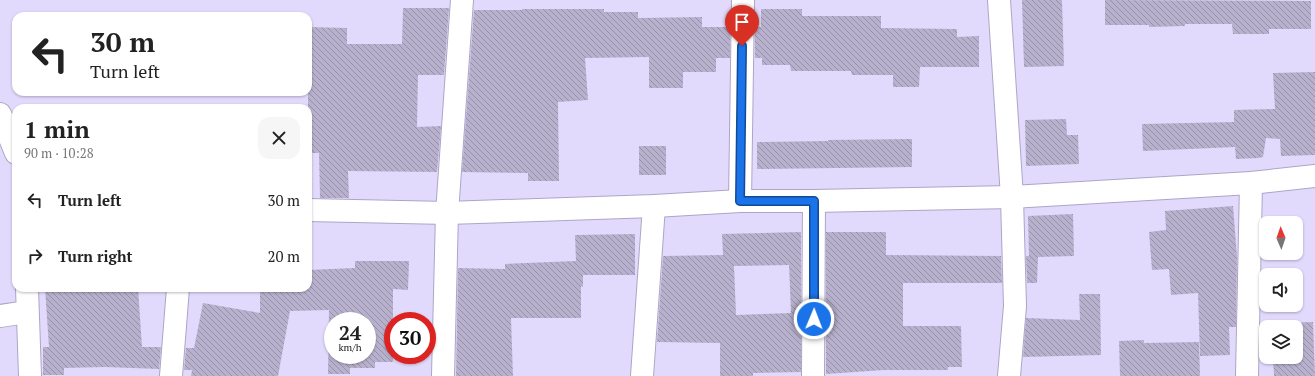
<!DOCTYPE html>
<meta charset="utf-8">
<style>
body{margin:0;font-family:"PT Serif",serif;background:#f6f6f6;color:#222;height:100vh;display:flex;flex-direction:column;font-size:15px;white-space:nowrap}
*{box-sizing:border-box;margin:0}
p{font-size:13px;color:#767676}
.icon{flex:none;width:22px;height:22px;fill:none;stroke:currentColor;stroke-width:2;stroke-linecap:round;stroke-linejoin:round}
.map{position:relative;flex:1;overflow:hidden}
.drawer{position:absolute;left:12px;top:104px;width:300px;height:188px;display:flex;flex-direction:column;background:#fff;border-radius:12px;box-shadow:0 1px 3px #0004}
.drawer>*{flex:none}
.top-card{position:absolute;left:12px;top:12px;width:300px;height:84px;border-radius:12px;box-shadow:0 1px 3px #0004;background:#fff;color:#222;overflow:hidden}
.needle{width:26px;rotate:358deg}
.buttons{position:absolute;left:1259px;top:216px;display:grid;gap:8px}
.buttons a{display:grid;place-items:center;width:44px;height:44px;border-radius:8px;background:#fff;box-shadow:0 1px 3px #0004;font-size:20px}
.speed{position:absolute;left:324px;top:312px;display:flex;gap:8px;font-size:20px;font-weight:700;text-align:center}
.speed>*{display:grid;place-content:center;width:52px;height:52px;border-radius:50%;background:#fff;box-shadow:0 1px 3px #0004;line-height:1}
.speed small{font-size:10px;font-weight:400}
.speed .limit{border:6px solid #d22;background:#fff;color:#111}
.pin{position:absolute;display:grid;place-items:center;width:34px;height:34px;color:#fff;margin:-41px -17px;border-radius:50% 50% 50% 0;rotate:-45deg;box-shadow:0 0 4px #0007}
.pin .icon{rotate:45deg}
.me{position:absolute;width:44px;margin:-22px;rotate:1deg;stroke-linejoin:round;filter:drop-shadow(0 0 3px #0008)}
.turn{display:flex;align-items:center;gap:14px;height:84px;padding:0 12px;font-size:18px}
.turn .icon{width:52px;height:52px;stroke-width:2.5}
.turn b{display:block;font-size:28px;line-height:34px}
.round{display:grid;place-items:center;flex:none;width:42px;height:42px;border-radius:12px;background:#f6f6f6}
.headline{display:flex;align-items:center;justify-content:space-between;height:68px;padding:0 12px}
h1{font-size:24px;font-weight:800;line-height:30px}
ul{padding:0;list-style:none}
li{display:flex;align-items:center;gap:12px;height:56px;padding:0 12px}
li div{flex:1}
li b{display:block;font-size:15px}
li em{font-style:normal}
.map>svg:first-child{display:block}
.building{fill:url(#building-back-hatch);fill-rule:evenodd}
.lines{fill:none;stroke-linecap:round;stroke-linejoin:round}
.minor-casing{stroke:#aea5c6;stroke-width:24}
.tertiary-casing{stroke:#aea5c6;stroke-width:24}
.minor{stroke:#fff;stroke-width:22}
.tertiary{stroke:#fff;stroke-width:22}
.route-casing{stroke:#114b97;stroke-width:10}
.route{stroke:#1a73e8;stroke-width:7}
</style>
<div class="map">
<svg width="1315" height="376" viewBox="0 0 1315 376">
<defs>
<pattern id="building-back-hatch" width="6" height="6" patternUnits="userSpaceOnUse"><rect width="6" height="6" fill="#b8b1cd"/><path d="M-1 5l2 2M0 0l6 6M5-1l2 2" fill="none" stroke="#9691a8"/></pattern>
</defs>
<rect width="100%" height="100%" fill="#e2dafc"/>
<g class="building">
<path d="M 1022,0 L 1062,0 L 1064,66 L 1024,67 Z"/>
<path d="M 1105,0 L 1311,1 L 1311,29 L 1269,29 L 1269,34 L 1233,34 L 1232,24 L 1185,24 L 1185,26 L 1149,27 L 1149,25 L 1105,25 Z"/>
<path d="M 403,8 L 449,8 L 444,75 L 418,75 L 417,127 L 441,126 L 437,172 L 348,171 L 349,198 L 320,198 L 319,153 L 308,153 L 308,27 L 347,28 L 347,44 L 402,44 Z"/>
<path d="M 522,9 L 604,9 L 604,12 L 638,12 L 638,18 L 702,17 L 702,27 L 730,27 L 730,58 L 716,58 L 716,72 L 683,72 L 683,88 L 649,88 L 649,57 L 585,58 L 588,100 L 558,102 L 559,181 L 528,181 L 528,173 L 462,172 L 474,10 L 522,10 Z"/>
<path d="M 761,9 L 802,9 L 802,16 L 881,16 L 881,28 L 957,29 L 957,37 L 979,36 L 979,67 L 920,67 L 919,87 L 893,87 L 893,75 L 852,75 L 851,71 L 791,71 L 790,65 L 762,65 L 762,58 L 755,58 L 755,27 L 761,27 Z"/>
<path d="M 1315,72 L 1315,155 L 1281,156 L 1280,139 L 1266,138 L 1263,157 L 1258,158 L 1236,159 L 1235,147 L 1143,151 L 1142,124 L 1234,122 L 1234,110 L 1275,109 L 1273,73 Z"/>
<path d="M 1066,119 L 1067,135 L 1078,135 L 1079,164 L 1026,166 L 1025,120 Z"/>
<path d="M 912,139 L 912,167 L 757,169 L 757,142 L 828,141 L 828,140 Z"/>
<rect x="639" y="146" width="27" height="29"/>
<path d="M 1233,206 L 1237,257 L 1236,327 L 1229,327 L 1230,355 L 1200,356 L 1198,293 L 1171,295 L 1169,269 L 1152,270 L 1149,232 L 1166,230 L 1165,211 Z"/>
<path d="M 1073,214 L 1074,256 L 1038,257 L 1037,283 L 1027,283 L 1026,256 L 1029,256 L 1028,216 Z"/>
<path d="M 801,232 L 801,372 L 753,373 L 753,376 L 720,376 L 720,343 L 657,342 L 663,256 L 723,255 L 722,234 ZM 789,265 L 791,313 L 736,315 L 734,266 Z"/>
<path d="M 826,232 L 886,232 L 886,255 L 1001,256 L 1002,283 L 903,283 L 903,326 L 961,326 L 962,367 L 948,367 L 948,370 L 884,370 L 826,374 Z"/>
<path d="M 635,234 L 635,275 L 583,275 L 583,287 L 581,286 L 581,318 L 511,318 L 513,376 L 456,376 L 458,268 L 505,269 L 505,264 L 576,261 L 575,235 Z"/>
<path d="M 355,261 L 409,261 L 408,290 L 393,289 L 393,362 L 375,362 L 375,368 L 350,368 L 350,374 L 328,374 L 329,310 L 290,311 L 278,376 L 191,376 L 192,370 L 184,370 L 186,348 L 194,348 L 203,303 L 260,313 L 260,288 L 308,288 L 308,270 L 355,268 ZM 333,321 L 367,321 L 367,355 L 333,355 Z"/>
<path d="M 45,288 L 138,288 L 142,347 L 161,347 L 159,369 L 105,367 L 64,368 L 64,375 L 43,375 L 43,347 L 49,347 Z"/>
<path d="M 1079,294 L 1100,294 L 1101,355 L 1023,357 L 1026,318 L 1080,320 Z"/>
<path d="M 1313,322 L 1315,376 L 1274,376 L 1273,357 L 1296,357 L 1296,327 L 1272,327 L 1272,323 Z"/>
<path d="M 1144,340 L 1144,343 L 1199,342 L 1200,376 L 1120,376 L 1119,341 Z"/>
</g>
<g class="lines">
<defs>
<g id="minor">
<path d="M 999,0 L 1012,197 L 1015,306 L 1009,376"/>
<path d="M 740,201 L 743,0"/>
<path d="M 27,288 L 30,376"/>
<path d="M 0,316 L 27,312"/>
<path d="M 171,376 L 178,288"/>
<path d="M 443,376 L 447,213 L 462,0"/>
<path d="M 642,376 L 654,206"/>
<path d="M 813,376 L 814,201"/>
<path d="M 1247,376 L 1251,183"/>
</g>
<g id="tertiary">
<path d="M 0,114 L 16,153"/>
<path d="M 308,210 L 447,213 L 654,206 L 740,201 L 814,201 L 1012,197 L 1251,183 L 1315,176"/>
</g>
</defs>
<use href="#minor" class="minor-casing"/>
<use href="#tertiary" class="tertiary-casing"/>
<use href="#minor" class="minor"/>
<use href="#tertiary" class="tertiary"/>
</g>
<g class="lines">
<defs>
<path id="route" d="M 742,46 L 740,201 L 814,201 L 814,319"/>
</defs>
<use href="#route" class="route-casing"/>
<use href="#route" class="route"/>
</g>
</svg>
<div class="buttons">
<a><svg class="needle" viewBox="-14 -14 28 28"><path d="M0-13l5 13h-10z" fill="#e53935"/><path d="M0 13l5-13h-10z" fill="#767676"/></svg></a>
<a><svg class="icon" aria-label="sound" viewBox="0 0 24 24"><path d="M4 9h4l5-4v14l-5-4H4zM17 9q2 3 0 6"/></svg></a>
<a><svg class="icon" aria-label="layers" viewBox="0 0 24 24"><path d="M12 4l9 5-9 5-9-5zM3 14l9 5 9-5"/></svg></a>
</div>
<div class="speed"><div>24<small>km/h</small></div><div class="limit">30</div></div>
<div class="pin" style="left:742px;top:46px;background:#d93025"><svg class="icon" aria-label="arrive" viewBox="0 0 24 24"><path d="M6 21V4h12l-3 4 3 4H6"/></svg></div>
<svg class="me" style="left:814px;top:319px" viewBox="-20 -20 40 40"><circle r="17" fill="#1a73e8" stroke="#fff" stroke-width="3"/><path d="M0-11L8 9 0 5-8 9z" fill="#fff"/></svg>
<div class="top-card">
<div class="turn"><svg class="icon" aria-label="left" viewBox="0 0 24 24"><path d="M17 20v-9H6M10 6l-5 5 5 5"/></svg><div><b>30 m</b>Turn left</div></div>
</div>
<section class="drawer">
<div class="headline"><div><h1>1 min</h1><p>90 m · 10:28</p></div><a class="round"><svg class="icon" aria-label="close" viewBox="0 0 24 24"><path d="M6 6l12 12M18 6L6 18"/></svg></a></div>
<ul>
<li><svg class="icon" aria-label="left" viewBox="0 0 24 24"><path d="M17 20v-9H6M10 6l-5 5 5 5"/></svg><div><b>Turn left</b></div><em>30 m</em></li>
<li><svg class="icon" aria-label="right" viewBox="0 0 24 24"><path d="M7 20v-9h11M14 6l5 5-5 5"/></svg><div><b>Turn right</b></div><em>20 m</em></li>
</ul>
</section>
</div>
